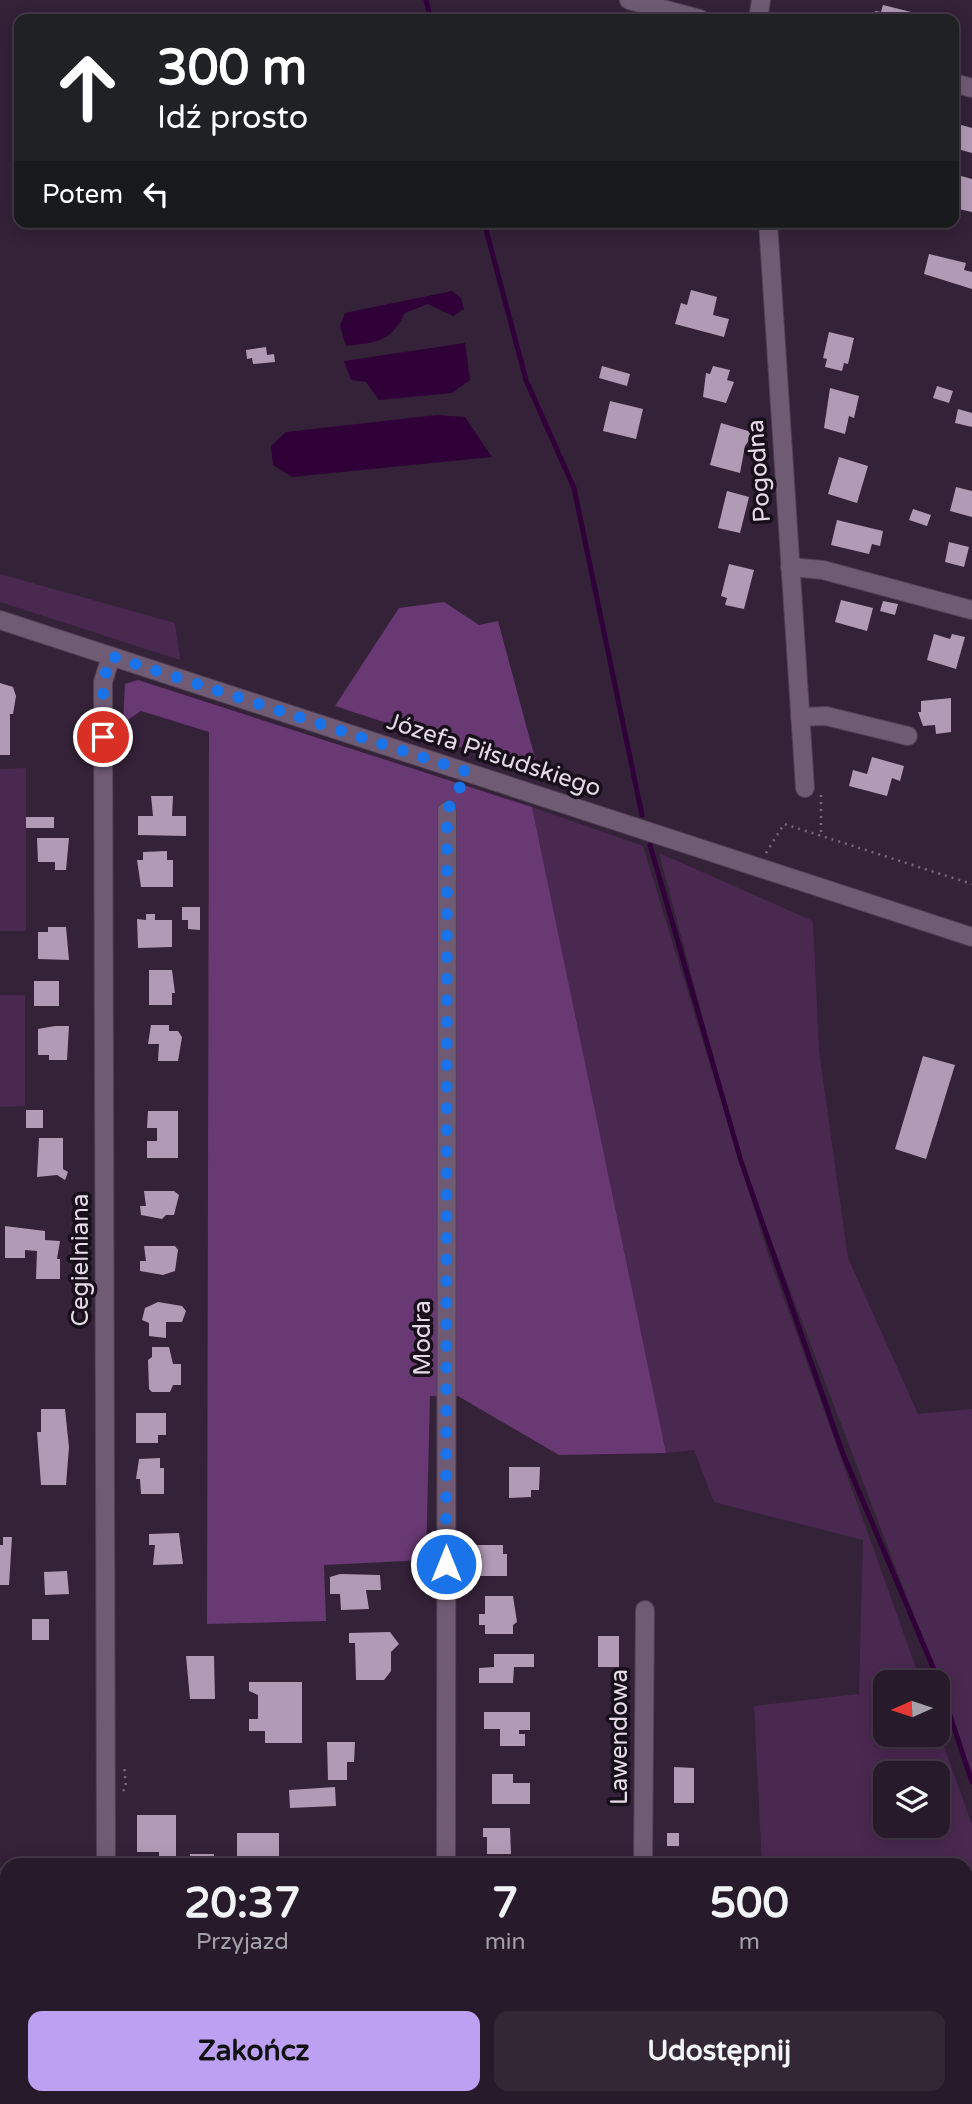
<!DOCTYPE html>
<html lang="pl">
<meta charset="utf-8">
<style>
body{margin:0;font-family:"Varela Round",sans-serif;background:#332736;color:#f1f3f6;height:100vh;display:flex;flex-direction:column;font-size:26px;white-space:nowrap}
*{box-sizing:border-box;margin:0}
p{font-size:23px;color:#a4a1a8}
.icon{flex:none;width:38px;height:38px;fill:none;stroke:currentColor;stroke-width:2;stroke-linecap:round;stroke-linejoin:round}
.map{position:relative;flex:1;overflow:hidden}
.panel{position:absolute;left:0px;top:1858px;width:973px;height:247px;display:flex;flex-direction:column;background:#271a2a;border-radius:21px 21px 0 0;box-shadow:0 4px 18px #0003,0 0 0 2px #433847}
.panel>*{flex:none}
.hud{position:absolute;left:14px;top:14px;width:945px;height:214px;border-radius:14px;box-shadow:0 4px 18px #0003,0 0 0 2px #433847;background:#202124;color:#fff;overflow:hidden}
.needle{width:46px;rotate:267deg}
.fabs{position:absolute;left:873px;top:1670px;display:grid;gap:14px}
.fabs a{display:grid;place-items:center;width:77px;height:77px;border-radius:14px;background:#271a2a;box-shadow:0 4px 18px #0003,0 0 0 2px #433847;font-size:35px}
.pin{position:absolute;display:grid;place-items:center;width:60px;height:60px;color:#fff;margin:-30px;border:4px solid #fff;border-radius:50%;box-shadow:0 2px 7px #0007}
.me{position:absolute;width:77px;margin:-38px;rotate:0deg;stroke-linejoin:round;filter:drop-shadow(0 0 5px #0008)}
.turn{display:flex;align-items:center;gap:24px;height:147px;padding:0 28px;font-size:32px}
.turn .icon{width:91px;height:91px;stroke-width:2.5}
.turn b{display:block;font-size:49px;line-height:60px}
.then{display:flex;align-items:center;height:66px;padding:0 28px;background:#0003;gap:14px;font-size:26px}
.eta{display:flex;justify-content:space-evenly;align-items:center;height:119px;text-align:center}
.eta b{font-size:42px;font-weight:700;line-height:49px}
.action{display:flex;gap:14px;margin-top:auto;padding:14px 28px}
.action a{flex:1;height:80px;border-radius:14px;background:#bca0f2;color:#111;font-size:28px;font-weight:700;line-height:80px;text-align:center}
.action a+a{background:#332736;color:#f1f3f6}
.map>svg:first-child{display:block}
.green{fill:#4a2951;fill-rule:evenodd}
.forest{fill:#693974}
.water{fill:#300039}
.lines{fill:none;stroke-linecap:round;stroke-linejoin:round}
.stream{stroke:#300039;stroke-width:5}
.building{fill:#b19ab6}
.minor-casing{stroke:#514054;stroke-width:20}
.tertiary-casing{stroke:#514054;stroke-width:20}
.secondary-casing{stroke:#514054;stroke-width:20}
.path{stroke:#7a6a7d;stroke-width:2.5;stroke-dasharray:2 5;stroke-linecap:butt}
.minor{stroke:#705b75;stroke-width:18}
.tertiary{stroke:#705b75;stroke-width:18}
.secondary{stroke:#705b75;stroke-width:18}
.route{stroke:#1a73e8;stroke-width:12;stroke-dasharray:0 21.6}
.labels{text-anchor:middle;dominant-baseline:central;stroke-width:7;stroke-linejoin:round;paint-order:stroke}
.street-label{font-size:24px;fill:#e6dae9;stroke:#170f19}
</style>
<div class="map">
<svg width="972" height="2104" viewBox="0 0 972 2104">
<rect width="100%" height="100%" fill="#342238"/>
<g class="green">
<path d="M 0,574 L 175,623 L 180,660 L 0,602 Z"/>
<path d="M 26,768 L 26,931 L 0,931 L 0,769 Z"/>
<path d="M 532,807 L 643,846 L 767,1251 L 921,1682 L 886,1682 L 886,1734 L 938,1734 L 938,1729 L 972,1825 L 972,1917 L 966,1918 L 966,1866 L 762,1865 L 754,1706 L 859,1694 L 863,1540 L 714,1502 L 694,1450 L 666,1453 ZM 886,1773 L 938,1773 L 938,1825 L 886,1825 Z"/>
<path d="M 659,853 L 813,921 L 819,1051 L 848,1258 L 918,1414 L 972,1409 L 972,1782 L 938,1679 L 741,1161 Z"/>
<path d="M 25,995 L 25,1106 L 0,1107 L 0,995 Z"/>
<rect x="641" y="2098" width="71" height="6"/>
<rect x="862" y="2098" width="90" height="6"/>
</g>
<g class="forest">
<path d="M 444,602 L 479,625 L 498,621 L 539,773 L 335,706 L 399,608 Z"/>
<path d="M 138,680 L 532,807 L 666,1453 L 559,1455 L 458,1396 L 430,1396 L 426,1560 L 324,1565 L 326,1621 L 207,1624 L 209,732 L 141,711 L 123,723 L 125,684 Z"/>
</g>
<g class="water">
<path d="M 452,291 L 461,298 L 464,309 L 453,316 L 428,304 L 405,313 C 390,343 377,342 346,346 L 340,326 L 345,313 Z"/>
<path d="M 465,343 L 470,380 L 452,393 L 379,400 L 366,382 L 351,380 L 344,361 Z"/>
<path d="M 437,415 L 465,417 L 492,457 L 292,477 L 273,465 L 271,446 L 286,432 Z"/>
</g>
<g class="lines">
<g class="stream">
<path d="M 426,0 L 431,19"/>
<path d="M 484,222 L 526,380 L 574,488 L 642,815"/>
<path d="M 650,845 L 741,1161 L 843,1454 L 938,1679 L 972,1782"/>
</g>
</g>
<g class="building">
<path d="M 883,5 L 923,15 L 922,19 L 873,19 L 875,11 L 881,12 Z"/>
<path d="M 954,123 L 972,128 L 972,153 L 954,148 Z"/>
<path d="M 954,174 L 972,179 L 972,212 L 954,208 Z"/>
<path d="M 929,254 L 966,263 L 964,270 L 972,272 L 972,289 L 924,274 Z"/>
<path d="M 691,290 L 717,297 L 713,315 L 729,319 L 724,337 L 675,324 L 681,303 L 687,305 Z"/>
<path d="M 829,332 L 854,338 L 848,364 L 844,363 L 842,371 L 825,367 L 827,359 L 823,358 Z"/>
<path d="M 266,347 L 267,355 L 274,354 L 275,362 L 253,364 L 252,358 L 247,359 L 246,350 Z"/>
<path d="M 602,366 L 630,374 L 627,386 L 599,378 Z"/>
<path d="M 713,366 L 730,370 L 727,380 L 734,382 L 726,403 L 703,397 L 706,373 L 710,374 Z"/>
<path d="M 937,386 L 953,391 L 949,403 L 933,398 Z"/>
<path d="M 830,388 L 859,396 L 854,418 L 849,416 L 845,434 L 824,428 Z"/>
<path d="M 610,401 L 643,409 L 636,439 L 603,431 Z"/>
<path d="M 958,409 L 972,413 L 972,427 L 955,423 Z"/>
<path d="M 721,423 L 755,433 L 752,442 L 749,440 L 745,446 L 740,473 L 710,465 Z"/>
<path d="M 839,457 L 868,466 L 857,503 L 828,494 Z"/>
<path d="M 956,487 L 972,491 L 972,517 L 950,511 Z"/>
<path d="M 727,491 L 749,497 L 740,533 L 718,528 Z"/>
<path d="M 913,509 L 931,515 L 927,526 L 909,520 Z"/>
<path d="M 837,520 L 883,531 L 880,546 L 872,544 L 869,554 L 831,545 Z"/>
<path d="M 949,542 L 969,547 L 964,567 L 945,562 Z"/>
<path d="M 729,564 L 754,570 L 744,609 L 725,605 L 727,598 L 721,596 Z"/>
<path d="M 841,600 L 873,608 L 867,631 L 835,622 Z"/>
<path d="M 883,601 L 898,604 L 895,615 L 880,611 Z"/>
<path d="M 934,634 L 950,639 L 952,634 L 965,637 L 956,669 L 927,660 Z"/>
<path d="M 0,683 L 13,687 L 16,696 L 13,714 L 10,714 L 10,755 L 0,755 Z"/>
<path d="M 951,698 L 951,732 L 936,734 L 935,725 L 923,726 L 918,712 L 921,712 L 921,701 Z"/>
<path d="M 872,757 L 904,766 L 900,781 L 892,778 L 887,796 L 849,786 L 853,770 L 867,774 Z"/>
<path d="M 151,796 L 173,796 L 172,816 L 186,816 L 186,836 L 138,835 L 138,816 L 153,816 Z"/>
<rect x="26" y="817" width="28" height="11"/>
<path d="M 37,838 L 69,838 L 66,870 L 55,870 L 55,862 L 38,862 Z"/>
<path d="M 167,851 L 167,860 L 173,860 L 173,887 L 141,887 L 137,860 L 143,860 L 143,852 Z"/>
<path d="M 182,907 L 200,907 L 200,930 L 188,929 L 188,920 L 182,920 Z"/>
<path d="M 146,914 L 155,914 L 155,920 L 172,920 L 172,947 L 138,948 L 137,919 L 146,920 Z"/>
<path d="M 48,927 L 66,927 L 69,960 L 38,959 L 38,932 L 48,932 Z"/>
<path d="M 149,970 L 172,970 L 175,993 L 172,993 L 172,1005 L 149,1005 Z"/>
<rect x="34" y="981" width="25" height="25"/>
<path d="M 151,1025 L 169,1025 L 169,1031 L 178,1031 L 182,1037 L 178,1061 L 158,1061 L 159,1044 L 148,1044 Z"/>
<path d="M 55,1026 L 69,1026 L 67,1060 L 49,1060 L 49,1055 L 38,1055 L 38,1029 Z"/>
<path d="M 923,1056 L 955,1065 L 926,1159 L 895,1149 Z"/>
<rect x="26" y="1110" width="17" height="18"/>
<path d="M 148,1111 L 178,1111 L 178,1158 L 147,1158 L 147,1141 L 157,1141 L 157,1128 L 147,1128 Z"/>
<path d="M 39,1138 L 63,1138 L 63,1169 L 68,1172 L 65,1180 L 57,1175 L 37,1177 Z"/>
<path d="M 144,1191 L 174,1191 L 179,1195 L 174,1215 L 166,1215 L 162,1219 L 141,1215 L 140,1206 L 146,1206 Z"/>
<path d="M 5,1226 L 45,1231 L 45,1240 L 60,1241 L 57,1259 L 60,1259 L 60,1279 L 36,1279 L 37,1251 L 25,1250 L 25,1258 L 5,1258 Z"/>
<path d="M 144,1246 L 175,1246 L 178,1250 L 175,1271 L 163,1275 L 140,1271 L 140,1261 L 146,1261 Z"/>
<path d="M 158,1302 L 182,1306 L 186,1311 L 182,1322 L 166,1322 L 166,1338 L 149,1336 L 149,1323 L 142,1320 L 145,1308 Z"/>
<path d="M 152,1347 L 169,1347 L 173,1364 L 181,1364 L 181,1385 L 173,1385 L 170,1392 L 152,1392 L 149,1389 L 148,1360 L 152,1357 Z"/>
<path d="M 41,1409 L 65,1409 L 69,1447 L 66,1485 L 41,1485 L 37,1432 L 41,1432 Z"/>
<path d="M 136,1413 L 166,1413 L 166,1435 L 158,1435 L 158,1443 L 136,1443 Z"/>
<path d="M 160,1458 L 160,1468 L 164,1468 L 164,1494 L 141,1494 L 140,1479 L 136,1479 L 139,1459 Z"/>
<path d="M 509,1467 L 540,1467 L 539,1490 L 531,1490 L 531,1497 L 509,1498 Z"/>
<path d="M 179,1533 L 183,1564 L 153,1565 L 155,1545 L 149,1545 L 149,1534 Z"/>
<path d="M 3,1537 L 12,1537 L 9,1585 L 0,1585 L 0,1545 L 3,1545 Z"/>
<path d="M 476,1545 L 503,1545 L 503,1554 L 507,1554 L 507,1576 L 479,1576 L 482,1556 L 476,1556 Z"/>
<path d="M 67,1571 L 69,1594 L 45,1595 L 44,1572 Z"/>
<path d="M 340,1574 L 380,1575 L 381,1590 L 366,1590 L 369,1609 L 341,1610 L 340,1594 L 330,1594 L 330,1577 Z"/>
<path d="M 485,1596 L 513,1596 L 517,1622 L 513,1625 L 513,1634 L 485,1634 L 485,1625 L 479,1625 L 479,1614 L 485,1614 Z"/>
<rect x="32" y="1619" width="17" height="21"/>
<path d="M 390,1632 L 399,1644 L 391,1652 L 391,1671 L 384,1680 L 356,1680 L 355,1643 L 349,1643 L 349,1633 Z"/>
<rect x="598" y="1636" width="21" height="31"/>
<path d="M 494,1654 L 534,1654 L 534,1667 L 514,1667 L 513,1683 L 479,1683 L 479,1668 L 494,1667 Z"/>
<path d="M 186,1656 L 214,1656 L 215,1699 L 190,1699 Z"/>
<path d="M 249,1682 L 302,1682 L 302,1743 L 265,1743 L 265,1731 L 249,1731 L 249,1719 L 258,1719 L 258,1695 L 249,1691 Z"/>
<path d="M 484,1712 L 530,1712 L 530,1730 L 519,1730 L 519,1734 L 525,1734 L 525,1746 L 500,1746 L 500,1729 L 484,1729 Z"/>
<path d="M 327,1742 L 355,1742 L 354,1762 L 347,1762 L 347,1780 L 328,1780 Z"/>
<path d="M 674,1767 L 694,1768 L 694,1803 L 674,1803 Z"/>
<path d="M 492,1774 L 513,1774 L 513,1783 L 530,1783 L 530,1804 L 492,1804 Z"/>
<path d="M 335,1787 L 336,1806 L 290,1808 L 289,1790 Z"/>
<path d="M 137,1815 L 176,1815 L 176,1859 L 159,1859 L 159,1852 L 137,1852 Z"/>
<path d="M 483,1828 L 510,1828 L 511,1854 L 487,1854 L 487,1837 L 483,1837 Z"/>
<rect x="237" y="1833" width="42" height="33"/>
<rect x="667" y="1833" width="12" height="13"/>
<rect x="190" y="1854" width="24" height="12"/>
<rect x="0" y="1919" width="7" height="34"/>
</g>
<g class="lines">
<defs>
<g id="minor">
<path d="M 629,0 L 700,19"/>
<path d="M 758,19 L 761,0"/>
<path d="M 954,83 L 972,88"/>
<path d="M 768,222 L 805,788"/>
<path d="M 790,567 L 823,570 L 972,610"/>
<path d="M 800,717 L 826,716 L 908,736"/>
<path d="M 446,1866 L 447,811"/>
<path d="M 643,1866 L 645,1610"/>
<path d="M 0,1878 L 7,1881"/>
<path d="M 446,2098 L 446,2104"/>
</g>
<g id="tertiary">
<path d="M 106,1866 L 103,682 L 111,656"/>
<path d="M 106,2104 L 106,2098"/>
</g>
<path id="secondary" d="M 0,620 L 972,937"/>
</defs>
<use href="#minor" class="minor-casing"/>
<use href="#tertiary" class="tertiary-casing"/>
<use href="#secondary" class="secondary-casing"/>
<g class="path">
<path d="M 821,795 L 821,836"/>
<path d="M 766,853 L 784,824 L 972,884"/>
<path d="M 123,1791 L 126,1787 L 124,1764"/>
</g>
<use href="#minor" class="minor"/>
<use href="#tertiary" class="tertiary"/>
<use href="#secondary" class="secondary"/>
</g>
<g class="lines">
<path class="route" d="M 103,737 L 103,682 L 111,656 L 468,772 L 447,811 L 446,1564"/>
</g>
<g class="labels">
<g class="street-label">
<text transform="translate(759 471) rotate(-94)">Pogodna</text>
<text transform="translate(494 755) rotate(18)">Józefa Piłsudskiego</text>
<text transform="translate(80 1260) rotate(-90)">Cegielniana</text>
<text transform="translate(422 1338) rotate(-90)">Modra</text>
<text transform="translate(619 1737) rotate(-90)">Lawendowa</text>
</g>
</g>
</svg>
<div class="fabs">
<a><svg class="needle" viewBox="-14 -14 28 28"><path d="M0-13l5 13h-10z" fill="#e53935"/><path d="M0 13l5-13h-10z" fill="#a4a1a8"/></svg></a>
<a><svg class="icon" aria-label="layers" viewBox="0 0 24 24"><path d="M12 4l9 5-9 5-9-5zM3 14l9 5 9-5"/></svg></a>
</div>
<div class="pin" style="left:103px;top:737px;background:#d93025"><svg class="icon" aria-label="arrive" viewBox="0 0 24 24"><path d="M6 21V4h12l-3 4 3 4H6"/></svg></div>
<svg class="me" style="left:446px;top:1564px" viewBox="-20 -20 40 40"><circle r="17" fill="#1a73e8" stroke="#fff" stroke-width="3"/><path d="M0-11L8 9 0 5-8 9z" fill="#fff"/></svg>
<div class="hud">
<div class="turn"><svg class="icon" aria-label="ahead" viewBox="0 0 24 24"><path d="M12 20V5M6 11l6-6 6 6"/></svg><div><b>300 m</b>Idź prosto</div></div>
<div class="then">Potem<svg class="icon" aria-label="left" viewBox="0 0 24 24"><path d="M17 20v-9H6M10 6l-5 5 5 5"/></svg></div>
</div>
<section class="panel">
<div class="eta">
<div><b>20:37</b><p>Przyjazd</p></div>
<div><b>7</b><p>min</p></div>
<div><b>500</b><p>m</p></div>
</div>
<div class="action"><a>Zakończ</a><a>Udostępnij</a></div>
</section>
</div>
